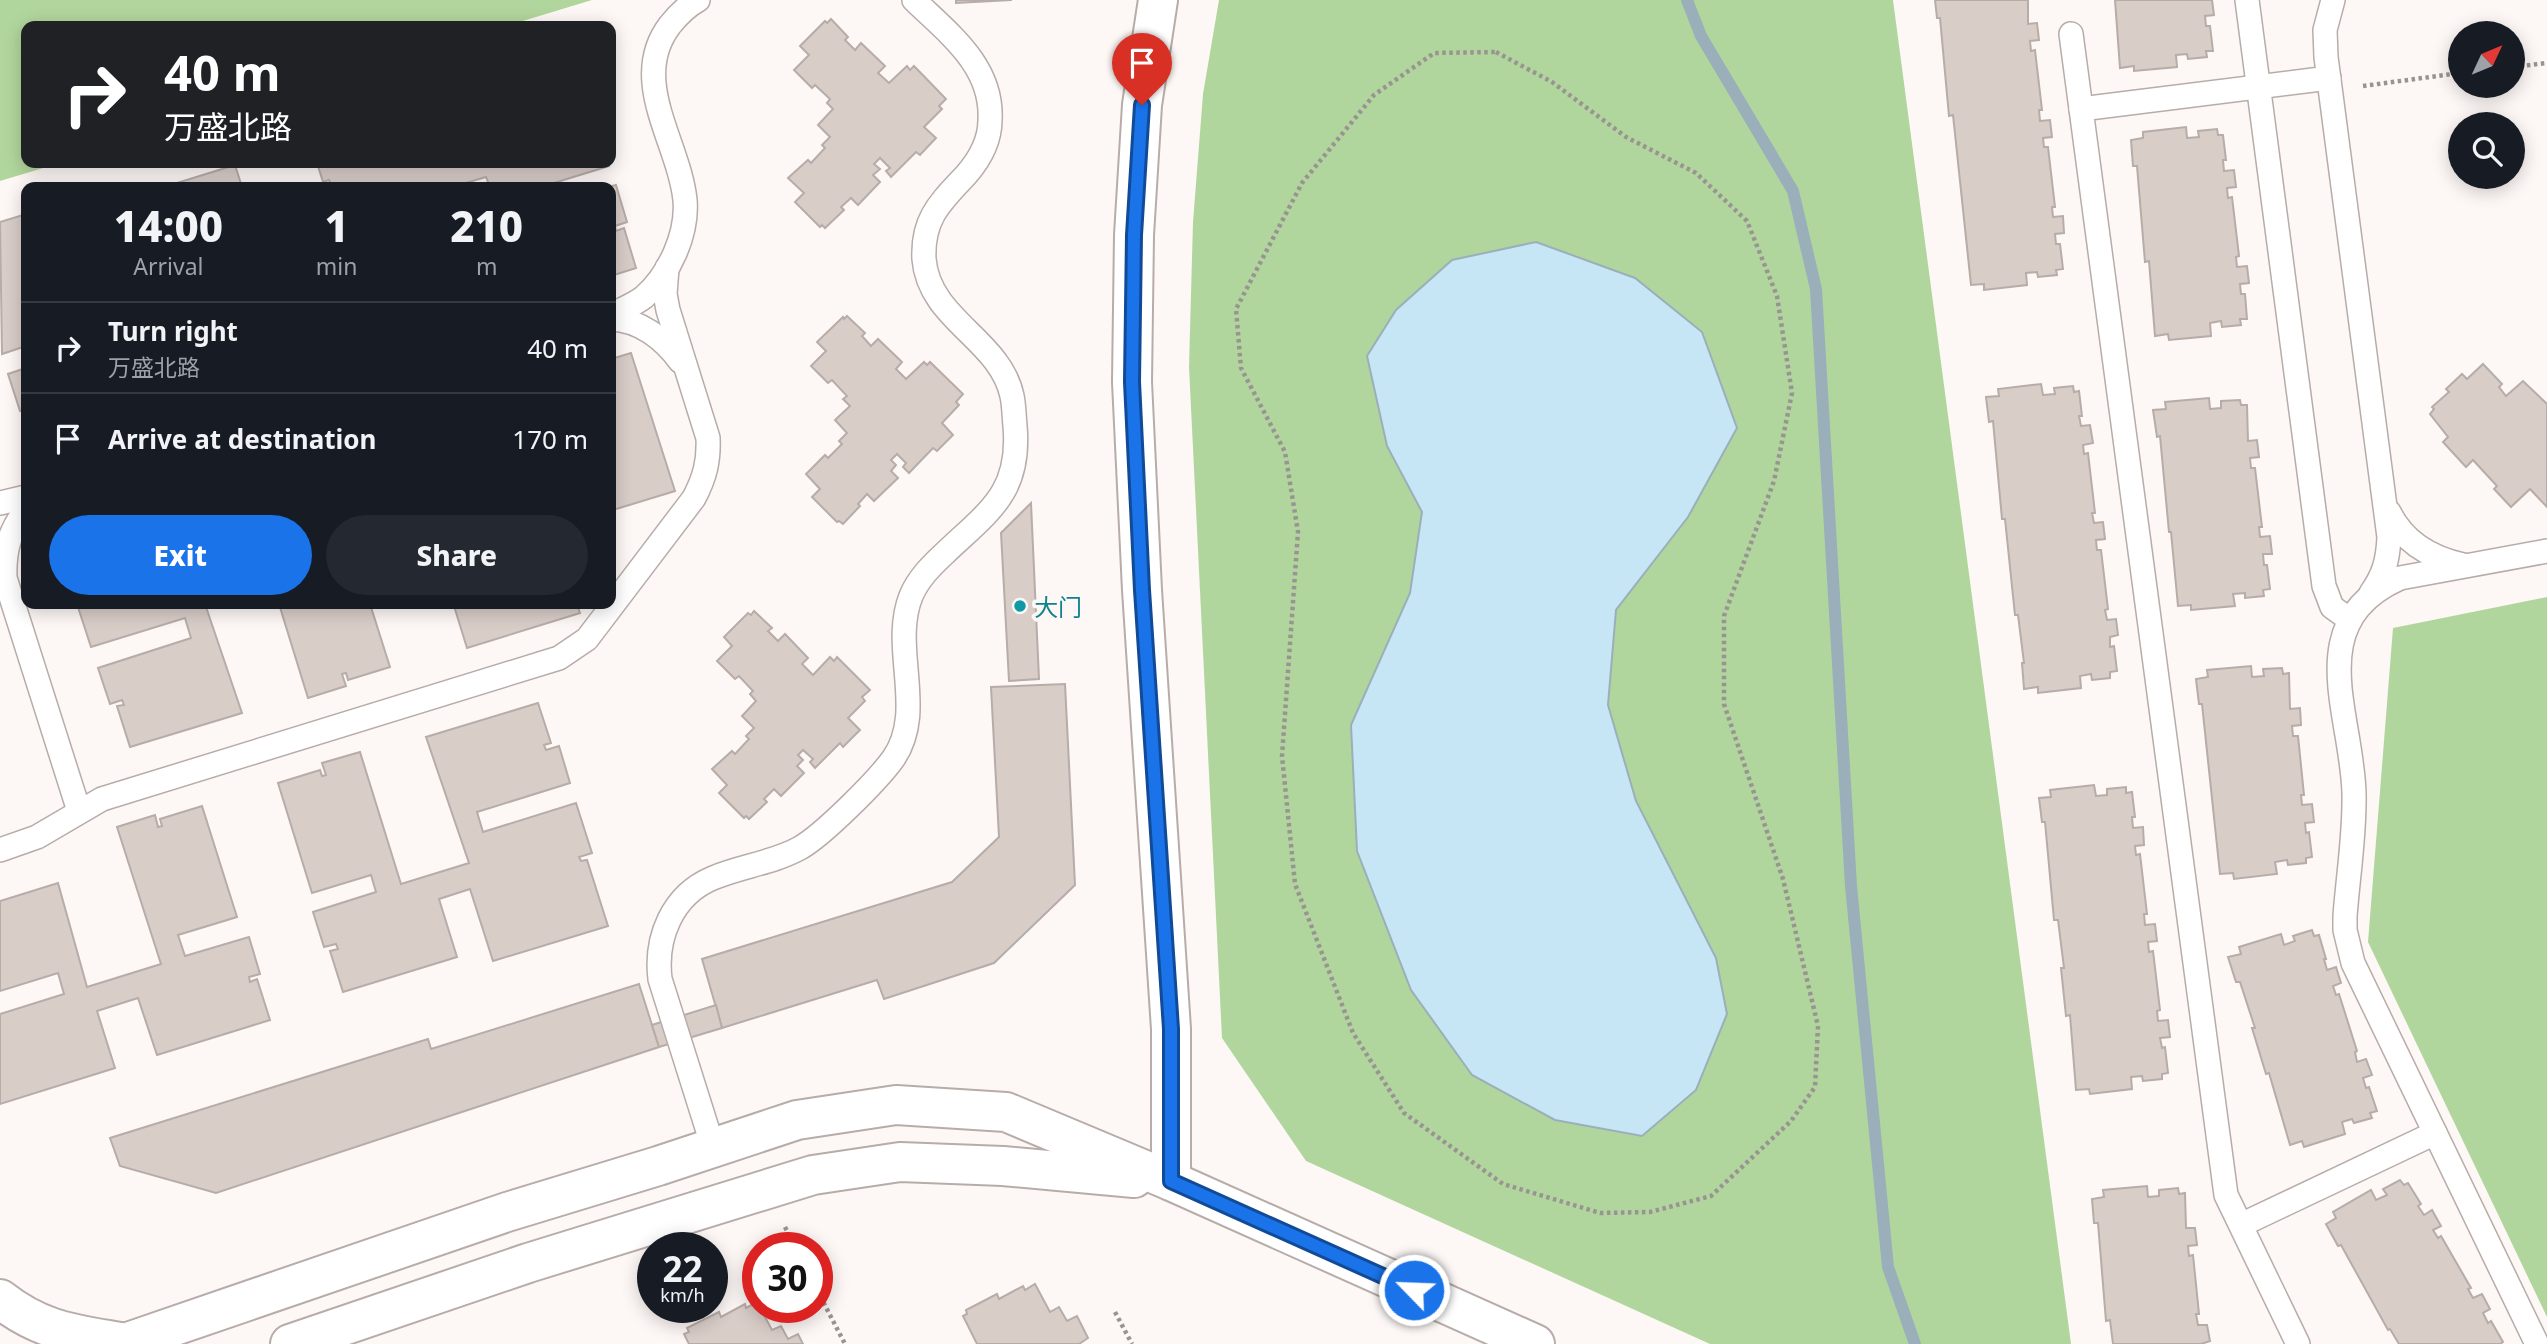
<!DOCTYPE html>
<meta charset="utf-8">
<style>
body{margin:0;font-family:"Noto Sans","Noto Sans SC",sans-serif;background:#242831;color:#f1f3f6;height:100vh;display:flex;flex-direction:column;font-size:26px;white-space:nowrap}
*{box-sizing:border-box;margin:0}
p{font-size:23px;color:#9ea1a6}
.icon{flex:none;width:38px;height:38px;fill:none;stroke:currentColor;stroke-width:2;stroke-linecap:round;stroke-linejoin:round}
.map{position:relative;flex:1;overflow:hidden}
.side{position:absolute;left:21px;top:182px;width:595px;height:427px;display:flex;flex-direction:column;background:#171b24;border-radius:14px;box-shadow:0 4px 18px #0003}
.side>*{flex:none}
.hud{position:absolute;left:21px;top:21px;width:595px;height:147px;border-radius:14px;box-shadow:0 4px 18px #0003;background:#202124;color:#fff;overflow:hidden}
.needle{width:46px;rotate:46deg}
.tools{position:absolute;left:2448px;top:21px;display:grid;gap:14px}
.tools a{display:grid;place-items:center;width:77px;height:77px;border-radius:50%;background:#171b24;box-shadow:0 4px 18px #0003;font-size:35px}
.speed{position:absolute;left:637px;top:1232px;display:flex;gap:14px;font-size:35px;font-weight:700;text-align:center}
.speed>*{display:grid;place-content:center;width:91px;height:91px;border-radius:50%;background:#171b24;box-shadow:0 4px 18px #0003;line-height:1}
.speed small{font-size:18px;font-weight:400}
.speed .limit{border:10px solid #d22;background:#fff;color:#111}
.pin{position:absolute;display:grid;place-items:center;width:60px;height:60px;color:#fff;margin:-72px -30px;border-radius:50% 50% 50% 0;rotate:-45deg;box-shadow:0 0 7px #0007}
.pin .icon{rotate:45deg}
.me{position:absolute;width:77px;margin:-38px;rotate:294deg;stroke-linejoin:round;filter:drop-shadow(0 0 5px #0008)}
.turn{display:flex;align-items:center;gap:24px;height:147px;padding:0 28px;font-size:32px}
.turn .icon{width:91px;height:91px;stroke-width:2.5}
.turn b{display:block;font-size:49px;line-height:60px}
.eta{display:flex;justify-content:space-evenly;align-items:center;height:119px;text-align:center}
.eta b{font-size:42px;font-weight:800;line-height:49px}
.primary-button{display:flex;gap:14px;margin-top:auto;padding:14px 28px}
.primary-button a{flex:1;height:80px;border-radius:42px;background:#1a73e8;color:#fff;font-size:28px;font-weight:800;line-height:80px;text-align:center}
.primary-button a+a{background:#242831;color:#f1f3f6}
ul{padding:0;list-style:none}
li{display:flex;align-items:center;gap:21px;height:91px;padding:0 28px;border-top:2px solid #363941}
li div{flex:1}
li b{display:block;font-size:26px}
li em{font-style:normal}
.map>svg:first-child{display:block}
.green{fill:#b1d69d}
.water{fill:#c7e6f5;stroke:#9bafba;stroke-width:2}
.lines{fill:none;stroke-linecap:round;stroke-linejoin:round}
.stream{stroke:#9bafba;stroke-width:12}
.building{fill:#d9cdc8;stroke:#b7aca7;stroke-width:2}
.lane-casing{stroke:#b8aca8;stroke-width:26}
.street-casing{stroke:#b8aca8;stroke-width:42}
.path{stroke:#999492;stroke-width:4.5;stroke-dasharray:3.5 3.5;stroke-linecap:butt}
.lane{stroke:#fff;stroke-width:23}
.street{stroke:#fff;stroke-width:38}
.route-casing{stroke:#114b97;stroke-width:18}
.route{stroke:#1a73e8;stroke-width:12}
.culture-dot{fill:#0f9aa8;stroke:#fdf8f6;stroke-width:2.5}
.labels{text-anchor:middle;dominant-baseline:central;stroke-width:7;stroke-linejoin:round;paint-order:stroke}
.culture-label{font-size:24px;fill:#0d838f;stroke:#fdf8f6;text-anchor:start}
</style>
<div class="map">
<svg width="2547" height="1344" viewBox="0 0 2547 1344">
<rect width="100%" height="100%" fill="#fdf8f6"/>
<g class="green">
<path d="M 0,0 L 592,0 L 506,26 L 26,26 L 26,163 L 60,163 L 0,181 Z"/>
<path d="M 1219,0 L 1893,0 L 2071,1344 L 1710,1344 L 1306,1161 L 1222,1038 L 1189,367 L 1193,222 L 1203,94 Z"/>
<path d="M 2547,597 L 2547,1317 L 2368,942 L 2393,628 Z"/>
</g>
<path class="water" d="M 1536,242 L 1635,278 L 1702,332 L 1737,428 L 1688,517 L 1616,610 L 1608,705 L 1636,801 L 1716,958 L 1727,1014 L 1696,1090 L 1642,1136 L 1555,1120 L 1472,1075 L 1411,990 L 1357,851 L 1351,725 L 1410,593 L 1422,512 L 1387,446 L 1367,356 L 1396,310 L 1452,260 Z"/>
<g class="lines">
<path class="stream" d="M 1687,0 L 1701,36 L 1793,191 L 1816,289 L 1851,886 L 1888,1267 L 1915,1344"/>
</g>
<g class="building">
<path d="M 956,0 L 1012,0 L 956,3 Z"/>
<path d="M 1935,0 L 2028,0 L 2028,24 L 2037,23 L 2039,40 L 2030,41 L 2031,51 L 2035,50 L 2042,110 L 2039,110 L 2040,121 L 2050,120 L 2052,137 L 2043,138 L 2044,147 L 2048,147 L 2055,207 L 2052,207 L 2053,217 L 2063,216 L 2064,233 L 2055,234 L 2056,244 L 2060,244 L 2063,269 L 2056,270 L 2057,275 L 2038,277 L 2037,272 L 2026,273 L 2027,285 L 1984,290 L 1984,284 L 1971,285 L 1953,115 L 1949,116 L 1940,18 L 1937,18 Z"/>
<path d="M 2115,0 L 2212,0 L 2214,15 L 2205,16 L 2206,26 L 2210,26 L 2213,51 L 2206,51 L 2207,57 L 2188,59 L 2187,54 L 2176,55 L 2177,67 L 2134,71 L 2134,66 L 2120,68 Z"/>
<path d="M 831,19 L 848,37 L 845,40 L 855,50 L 861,43 L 885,66 L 878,73 L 889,83 L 907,66 L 910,70 L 914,66 L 946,99 L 939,106 L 942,109 L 924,127 L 936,138 L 920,155 L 916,152 L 891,177 L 886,171 L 890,168 L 880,158 L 874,164 L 880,169 L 873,175 L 880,182 L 858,205 L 851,198 L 841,207 L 844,210 L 825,228 L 822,225 L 820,227 L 795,202 L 804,193 L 788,178 L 808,160 L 811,163 L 825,148 L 822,145 L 830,137 L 818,125 L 833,109 L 827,103 L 830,99 L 815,85 L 812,88 L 794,70 L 809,55 L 800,46 L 825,21 L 827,23 Z"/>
<path d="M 2186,127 L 2187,138 L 2199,137 L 2198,131 L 2217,129 L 2218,135 L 2223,135 L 2226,160 L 2223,160 L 2224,171 L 2234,170 L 2236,187 L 2227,188 L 2228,198 L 2232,197 L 2239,256 L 2236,257 L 2237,267 L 2247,266 L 2249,283 L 2240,284 L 2241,294 L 2245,294 L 2247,319 L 2240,319 L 2241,325 L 2222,327 L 2221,321 L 2210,323 L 2211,336 L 2169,340 L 2168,334 L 2155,336 L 2149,261 L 2145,262 L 2137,166 L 2133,166 L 2131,140 L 2143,138 L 2143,132 Z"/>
<path d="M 317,163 L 608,163 L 609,166 L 541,187 L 490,187 L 486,177 L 452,187 L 322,187 L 331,184 L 329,180 L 323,182 Z"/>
<path d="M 235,165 L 242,187 L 164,187 Z"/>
<path d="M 616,185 L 627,222 L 615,226 L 616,231 L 624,228 L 636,268 L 611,276 L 611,187 L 608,187 Z"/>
<path d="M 26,214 L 26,346 L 2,354 L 0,222 Z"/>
<path d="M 847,316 L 865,333 L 862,336 L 871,346 L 878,339 L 902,362 L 896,369 L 906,379 L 924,362 L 927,365 L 930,362 L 963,394 L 956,402 L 959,405 L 942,423 L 953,435 L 937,451 L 933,448 L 909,473 L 903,467 L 906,463 L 897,454 L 891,460 L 896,465 L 891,471 L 898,478 L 874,501 L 867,494 L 858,504 L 860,506 L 843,524 L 839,521 L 837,522 L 812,497 L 820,489 L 806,474 L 825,455 L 828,458 L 842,444 L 839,441 L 847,433 L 835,420 L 850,406 L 843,399 L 847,396 L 832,380 L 828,383 L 811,366 L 826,351 L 817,342 L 843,317 L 844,319 Z"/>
<path d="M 631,353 L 675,491 L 613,510 L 611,509 L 611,359 Z"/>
<path d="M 2483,364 L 2502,384 L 2499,387 L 2506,396 L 2523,381 L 2547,404 L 2547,507 L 2530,489 L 2511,507 L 2494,489 L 2497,486 L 2473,460 L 2466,467 L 2443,442 L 2448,437 L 2430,414 L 2434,409 L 2432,407 L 2449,392 L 2446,389 L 2462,374 L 2467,379 Z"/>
<path d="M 26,368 L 26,409 L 20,411 L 8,374 Z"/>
<path d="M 2041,384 L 2043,395 L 2055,394 L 2054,388 L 2073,386 L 2074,392 L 2079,391 L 2082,416 L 2079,416 L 2081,426 L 2090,425 L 2093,443 L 2083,445 L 2084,454 L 2088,453 L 2095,513 L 2092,513 L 2094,523 L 2103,522 L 2105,539 L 2096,540 L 2097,550 L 2101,550 L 2108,609 L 2105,610 L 2107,620 L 2116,619 L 2118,635 L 2110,637 L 2110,647 L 2114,646 L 2117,671 L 2110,672 L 2110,678 L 2092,680 L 2091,674 L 2080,676 L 2081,688 L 2038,693 L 2038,687 L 2024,689 L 2022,663 L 2024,663 L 2018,615 L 2015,615 L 2005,519 L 2002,519 L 1993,421 L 1989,422 L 1986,397 L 1999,396 L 1998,389 Z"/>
<path d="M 2209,398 L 2210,409 L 2221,408 L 2221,401 L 2240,400 L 2241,405 L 2247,405 L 2248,441 L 2257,440 L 2259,457 L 2250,458 L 2251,468 L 2255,468 L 2262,527 L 2259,527 L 2260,537 L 2270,536 L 2272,554 L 2263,554 L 2264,565 L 2267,565 L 2270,589 L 2263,590 L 2264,596 L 2245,598 L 2245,593 L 2233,594 L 2235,606 L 2191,610 L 2191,605 L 2178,606 L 2171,532 L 2169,532 L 2160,436 L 2157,437 L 2153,410 L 2166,409 L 2165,402 Z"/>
<path d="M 1031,503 L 1039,679 L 1009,681 L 1001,533 Z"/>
<path d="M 77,604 L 205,604 L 242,713 L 130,747 L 117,706 L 124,705 L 122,700 L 110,704 L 98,668 L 191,638 L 185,618 L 91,647 Z"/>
<path d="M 279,604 L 370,604 L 390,667 L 348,680 L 346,673 L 342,674 L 346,686 L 308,698 Z"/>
<path d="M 461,604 L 577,604 L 580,613 L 467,648 L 454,606 Z"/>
<path d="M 754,611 L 772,628 L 768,631 L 778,641 L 785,634 L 808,658 L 802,664 L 813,675 L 830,657 L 834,661 L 837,657 L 870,690 L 862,697 L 865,701 L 848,718 L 860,730 L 843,747 L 840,743 L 815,768 L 810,762 L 813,759 L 803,750 L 798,755 L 803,760 L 797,766 L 804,773 L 781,796 L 774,789 L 764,799 L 767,802 L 749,819 L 746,816 L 744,818 L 719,793 L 727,785 L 712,769 L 732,751 L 735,754 L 749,739 L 746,736 L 754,728 L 742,716 L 756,701 L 750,694 L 753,691 L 739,676 L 735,679 L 717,661 L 732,646 L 724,637 L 748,613 L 751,615 Z"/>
<path d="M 2251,666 L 2252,677 L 2264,676 L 2263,669 L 2282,668 L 2283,674 L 2289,673 L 2290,709 L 2300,708 L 2301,725 L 2292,726 L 2293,736 L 2298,736 L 2304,795 L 2301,795 L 2302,805 L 2312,804 L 2314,822 L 2305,823 L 2306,833 L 2309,832 L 2312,857 L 2306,858 L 2306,863 L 2288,865 L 2287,860 L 2275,862 L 2277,874 L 2234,879 L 2233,873 L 2220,874 L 2202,704 L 2199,704 L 2196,679 L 2208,677 L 2207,670 Z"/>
<path d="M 1065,684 L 1075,885 L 994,963 L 884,999 L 877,980 L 722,1028 L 702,959 L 952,882 L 999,837 L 991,687 Z"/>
<path d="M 538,703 L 551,743 L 544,745 L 546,750 L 559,746 L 570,783 L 477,812 L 483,832 L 576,803 L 592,853 L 579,857 L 581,861 L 587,860 L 608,926 L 493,961 L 470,889 L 439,899 L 457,957 L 343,992 L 330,951 L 338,949 L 336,944 L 324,947 L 313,912 L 376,892 L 371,875 L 312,893 L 278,783 L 320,770 L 322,776 L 326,775 L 322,763 L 360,752 L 401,884 L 469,863 L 426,737 Z"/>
<path d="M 2094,785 L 2096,796 L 2107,795 L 2107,789 L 2126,787 L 2126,793 L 2132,792 L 2135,817 L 2132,817 L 2133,828 L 2143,827 L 2144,845 L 2135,846 L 2136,855 L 2140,854 L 2147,914 L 2144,914 L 2145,925 L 2155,924 L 2157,941 L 2148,942 L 2149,952 L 2153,951 L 2160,1010 L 2157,1011 L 2158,1021 L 2168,1020 L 2170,1037 L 2160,1038 L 2162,1048 L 2165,1047 L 2168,1073 L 2162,1074 L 2162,1079 L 2143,1081 L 2142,1076 L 2131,1077 L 2132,1089 L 2090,1094 L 2089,1089 L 2076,1090 L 2070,1015 L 2066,1016 L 2061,968 L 2064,968 L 2058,920 L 2054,920 L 2045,822 L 2042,822 L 2039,798 L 2051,797 L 2050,790 Z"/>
<path d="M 202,806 L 237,917 L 178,935 L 185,956 L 249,937 L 260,974 L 249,977 L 250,982 L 257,979 L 270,1020 L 157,1055 L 138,998 L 97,1011 L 115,1068 L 0,1104 L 0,1014 L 64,994 L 58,973 L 0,991 L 0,901 L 58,883 L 87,987 L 161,964 L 117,827 L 155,815 L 158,827 L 162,826 L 160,819 Z"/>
<path d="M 2312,930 L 2314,936 L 2319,935 L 2326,959 L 2324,959 L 2327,970 L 2336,967 L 2341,983 L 2333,986 L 2336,995 L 2339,994 L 2357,1051 L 2355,1052 L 2357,1062 L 2366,1059 L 2372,1075 L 2363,1078 L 2366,1088 L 2369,1087 L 2377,1111 L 2370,1113 L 2372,1118 L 2354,1123 L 2352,1119 L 2342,1122 L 2345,1134 L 2304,1147 L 2302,1141 L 2290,1145 L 2269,1073 L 2266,1074 L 2252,1028 L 2255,1028 L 2240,982 L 2236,982 L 2228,957 L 2241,954 L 2239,947 L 2281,934 L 2284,945 L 2295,941 L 2293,936 Z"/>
<path d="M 639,984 L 659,1047 L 216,1193 L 120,1166 L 110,1138 L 428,1039 L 431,1049 Z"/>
<path d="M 716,1005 L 722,1028 L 659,1047 L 652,1025 Z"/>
<path d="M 2400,1180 L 2404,1185 L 2408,1183 L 2421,1204 L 2418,1206 L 2424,1215 L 2432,1210 L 2441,1226 L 2433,1230 L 2438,1238 L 2441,1236 L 2471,1288 L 2468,1289 L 2473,1298 L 2482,1294 L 2490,1309 L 2483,1313 L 2488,1323 L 2491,1321 L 2503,1342 L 2500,1344 L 2399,1344 L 2390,1329 L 2388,1330 L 2341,1245 L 2338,1246 L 2326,1224 L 2336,1218 L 2333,1212 L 2371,1190 L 2376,1200 L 2387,1195 L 2383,1189 Z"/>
<path d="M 2147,1186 L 2148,1197 L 2159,1196 L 2159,1190 L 2178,1188 L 2179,1194 L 2185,1193 L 2186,1228 L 2195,1228 L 2197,1245 L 2188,1246 L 2189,1256 L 2193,1255 L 2199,1314 L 2196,1314 L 2198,1325 L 2207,1325 L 2210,1341 L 2201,1344 L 2113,1344 L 2110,1320 L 2106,1321 L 2098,1223 L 2094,1223 L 2092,1199 L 2104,1197 L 2103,1190 Z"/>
<path d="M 1035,1284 L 1050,1312 L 1059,1307 L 1067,1321 L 1077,1316 L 1088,1338 L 1079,1344 L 977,1344 L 963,1316 L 967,1314 L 966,1310 L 997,1294 L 999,1299 L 1023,1286 L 1025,1290 Z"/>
<path d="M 757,1302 L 772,1330 L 781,1326 L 788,1339 L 798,1334 L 803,1344 L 689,1344 L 684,1334 L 689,1332 L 687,1328 L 719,1312 L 721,1317 L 745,1304 L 746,1308 Z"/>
</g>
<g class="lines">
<defs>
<g id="lane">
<path d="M 2247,0 L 2324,586 L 2332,607 L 2350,620"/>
<path d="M 2333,0 L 2325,30 L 2326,57 L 2389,537 C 2388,560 2384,575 2371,593"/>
<path d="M 2071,34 L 2226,1195 L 2298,1344"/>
<path d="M 2081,109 L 2329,78"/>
<path d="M 611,315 C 622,309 634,305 644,297 C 669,275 688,234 685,200 C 679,142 628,80 670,25 C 678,15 687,6 698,0"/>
<path d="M 611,319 C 640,320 664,339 680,361"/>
<path d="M 0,503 L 26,497"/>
<path d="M 26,510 C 9,531 4,552 5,578 L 79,811"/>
<path d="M 2389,512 C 2404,543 2431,558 2463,565"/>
<path d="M 0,850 L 37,837 L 102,799 L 559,658 L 587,639 L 694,498 C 705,477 709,461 708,438 L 668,310 L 665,294 L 667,268"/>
<path d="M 713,1147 L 660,979 C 655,938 672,895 713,878 C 741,866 773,863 800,848 C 823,835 877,781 893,759 C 927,711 890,648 911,596 C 918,579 931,566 945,553 C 988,512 1021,493 1015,426 C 1014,416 1014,405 1012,396 C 1000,339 929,320 924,259 C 922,218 941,202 966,175 C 980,159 990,141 990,120 C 993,66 949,34 914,0"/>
<path d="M 2241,1225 L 2435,1133"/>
<path d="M 2537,1344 L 2353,963 L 2345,930 L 2345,916 C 2348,876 2355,834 2354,793 C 2352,713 2301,622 2400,578 L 2547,551"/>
</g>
<g id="street">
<path d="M 1158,0 L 1142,105 L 1134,235 L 1132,382 L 1142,590 L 1171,1029 L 1171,1181"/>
<path d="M 0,1299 C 42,1332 75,1334 126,1343"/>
<path d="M 122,1344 L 507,1212 L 658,1166 L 797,1120 L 896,1105 L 1006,1112 L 1171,1181 L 1535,1344"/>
<path d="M 290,1344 L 528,1263 L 813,1175 L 900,1162 L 1003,1166 L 1134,1178"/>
</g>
</defs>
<use href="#lane" class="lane-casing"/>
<use href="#street" class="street-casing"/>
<g class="path">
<path d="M 1496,52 L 1552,82 L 1626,137 L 1696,173 L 1747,221 L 1777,296 L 1792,393 L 1774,481 L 1724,616 L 1724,704 L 1783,879 L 1818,1026 L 1815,1087 L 1791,1121 L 1711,1196 L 1650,1212 L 1600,1213 L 1503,1184 L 1404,1113 L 1353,1033 L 1295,884 L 1282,756 L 1298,532 L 1285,452 L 1241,368 L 1236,309 L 1302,183 L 1374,95 L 1434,53 Z"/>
<path d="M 2513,67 L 2547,63"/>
<path d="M 2363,86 L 2460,73"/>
<path d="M 785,1227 L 796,1248"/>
<path d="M 817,1290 L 845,1344"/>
<path d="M 1115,1312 L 1132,1344"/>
</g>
<use href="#lane" class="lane"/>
<use href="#street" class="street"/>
</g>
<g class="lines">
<defs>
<path id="route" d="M 1142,105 L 1134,235 L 1132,382 L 1142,590 L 1171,1029 L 1171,1181 L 1414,1290"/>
</defs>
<use href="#route" class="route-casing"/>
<use href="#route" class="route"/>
</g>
<circle class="culture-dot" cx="1020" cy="606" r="7"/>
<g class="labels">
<g class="culture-label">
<text x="1034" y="606">大门</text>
</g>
</g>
</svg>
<div class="tools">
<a><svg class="needle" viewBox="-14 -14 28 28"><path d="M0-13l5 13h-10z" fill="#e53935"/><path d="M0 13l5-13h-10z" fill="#9ea1a6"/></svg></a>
<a><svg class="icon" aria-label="search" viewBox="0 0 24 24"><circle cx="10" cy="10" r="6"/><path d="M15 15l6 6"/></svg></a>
</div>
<div class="speed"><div>22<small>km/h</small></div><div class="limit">30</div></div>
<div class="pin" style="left:1142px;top:105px;background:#d93025"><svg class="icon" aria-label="arrive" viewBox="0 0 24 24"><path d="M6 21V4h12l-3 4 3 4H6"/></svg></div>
<svg class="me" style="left:1414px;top:1290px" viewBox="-20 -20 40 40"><circle r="17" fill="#1a73e8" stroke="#fff" stroke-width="3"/><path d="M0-11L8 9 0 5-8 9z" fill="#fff"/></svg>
<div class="hud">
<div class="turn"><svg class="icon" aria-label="right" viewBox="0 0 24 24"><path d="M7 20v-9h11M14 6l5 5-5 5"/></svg><div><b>40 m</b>万盛北路</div></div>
</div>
<section class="side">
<div class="eta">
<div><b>14:00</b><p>Arrival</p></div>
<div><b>1</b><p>min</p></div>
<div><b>210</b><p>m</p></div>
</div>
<ul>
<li><svg class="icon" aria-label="right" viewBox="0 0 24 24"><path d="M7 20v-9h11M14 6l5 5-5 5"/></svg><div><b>Turn right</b><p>万盛北路</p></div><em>40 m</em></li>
<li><svg class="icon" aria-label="arrive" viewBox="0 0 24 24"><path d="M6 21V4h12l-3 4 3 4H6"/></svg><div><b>Arrive at destination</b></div><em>170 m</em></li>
</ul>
<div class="primary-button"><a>Exit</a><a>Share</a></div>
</section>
</div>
